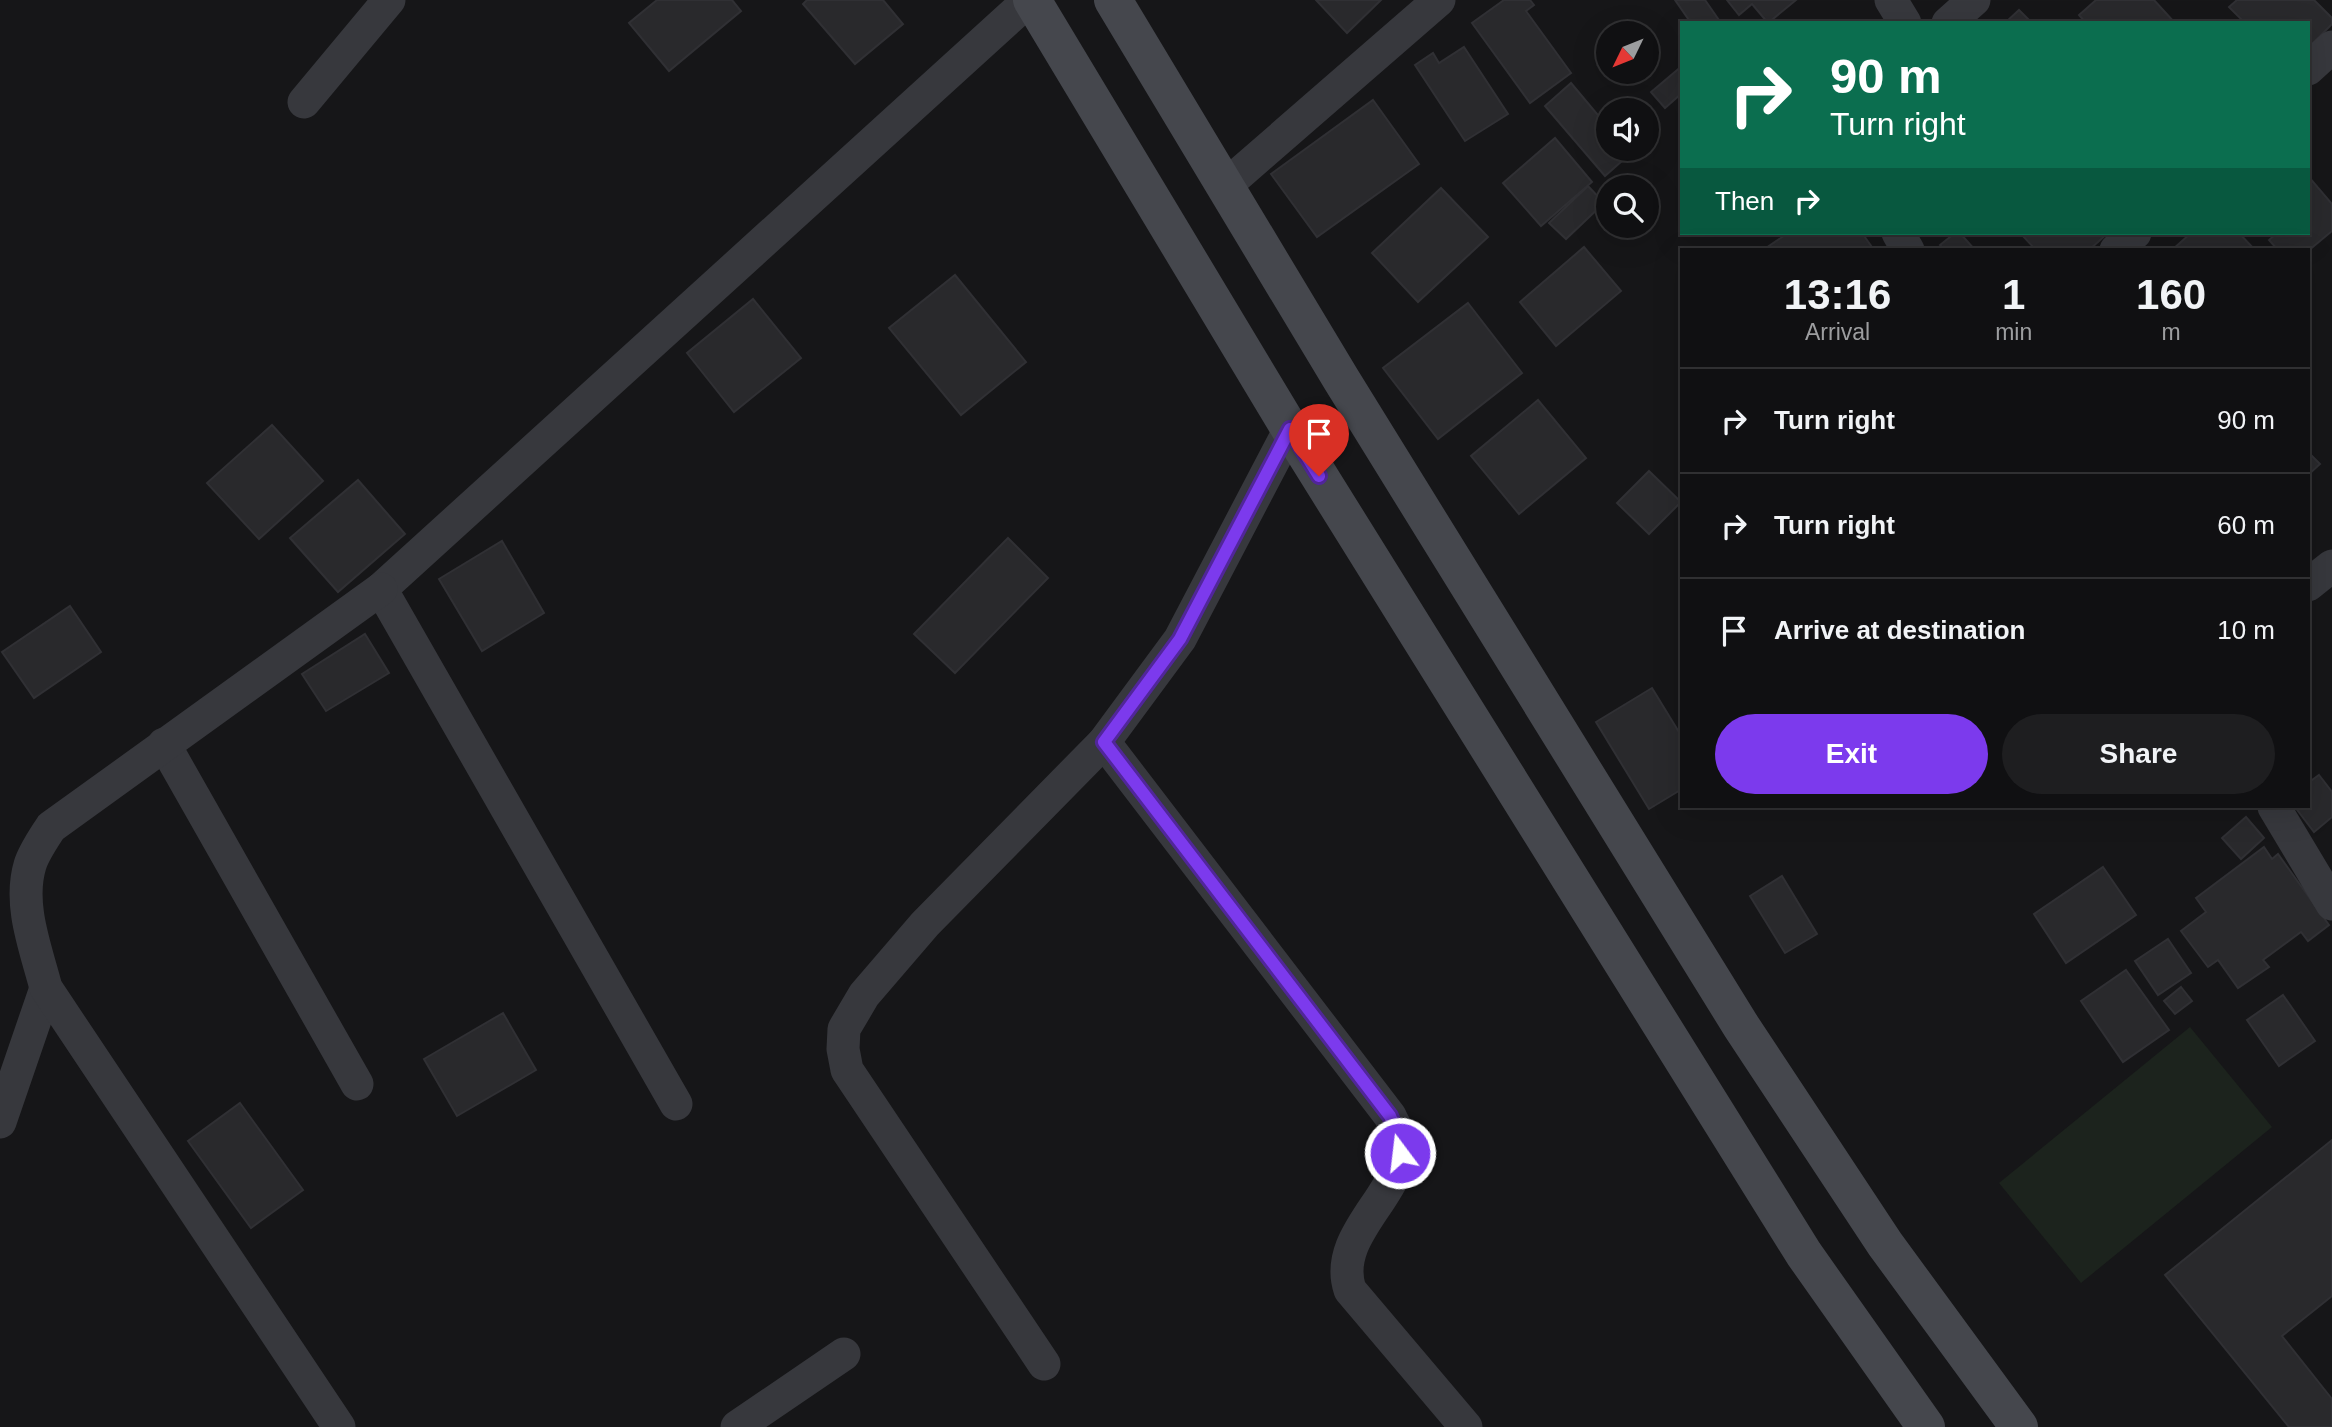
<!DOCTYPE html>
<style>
body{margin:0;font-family:Arial,sans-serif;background:#1e1e20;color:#f1f3f6;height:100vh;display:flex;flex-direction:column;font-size:26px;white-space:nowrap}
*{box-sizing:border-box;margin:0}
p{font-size:23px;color:#9c9d9f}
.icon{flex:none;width:38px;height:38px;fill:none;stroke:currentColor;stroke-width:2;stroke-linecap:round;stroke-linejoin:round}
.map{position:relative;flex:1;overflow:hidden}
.details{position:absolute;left:1680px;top:248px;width:630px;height:560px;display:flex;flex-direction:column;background:#101012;border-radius:0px;box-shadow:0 7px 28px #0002,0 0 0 2px #303032}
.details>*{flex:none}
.hud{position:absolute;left:1680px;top:21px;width:630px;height:214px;border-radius:0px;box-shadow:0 7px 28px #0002,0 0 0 2px #303032;background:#0b6e4f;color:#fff;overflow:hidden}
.needle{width:46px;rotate:227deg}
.buttons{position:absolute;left:1596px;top:21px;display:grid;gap:14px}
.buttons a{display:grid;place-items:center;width:63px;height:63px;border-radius:50%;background:#101012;box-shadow:0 7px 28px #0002,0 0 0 2px #303032;font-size:35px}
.pin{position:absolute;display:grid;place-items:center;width:60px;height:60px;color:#fff;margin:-72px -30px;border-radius:50% 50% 50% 0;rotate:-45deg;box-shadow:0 0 7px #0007}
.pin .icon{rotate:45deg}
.me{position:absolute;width:77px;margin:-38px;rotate:345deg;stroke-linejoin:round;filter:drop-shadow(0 0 5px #0008)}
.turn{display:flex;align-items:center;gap:24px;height:147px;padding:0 35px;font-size:32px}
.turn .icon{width:91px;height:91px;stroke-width:2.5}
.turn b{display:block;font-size:49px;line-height:60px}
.then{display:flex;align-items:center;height:66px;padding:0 35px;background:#0003;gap:14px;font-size:26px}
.eta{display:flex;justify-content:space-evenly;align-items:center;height:119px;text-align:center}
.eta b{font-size:42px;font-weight:700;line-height:49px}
.button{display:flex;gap:14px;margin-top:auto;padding:14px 35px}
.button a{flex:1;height:80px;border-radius:42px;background:#7c3aed;color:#fff;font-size:28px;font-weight:700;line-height:80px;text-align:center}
.button a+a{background:#1e1e20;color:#f1f3f6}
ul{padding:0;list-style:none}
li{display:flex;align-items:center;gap:21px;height:105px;padding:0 35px;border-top:2px solid #303032}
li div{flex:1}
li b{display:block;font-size:26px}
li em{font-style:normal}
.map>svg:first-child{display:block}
.green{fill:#1c231d}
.building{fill:#29292c;stroke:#303034;stroke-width:2}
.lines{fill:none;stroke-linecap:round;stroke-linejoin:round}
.minor{stroke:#37383d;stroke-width:33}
.secondary{stroke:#45474d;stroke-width:38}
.route-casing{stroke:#51269a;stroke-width:18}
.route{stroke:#7c3aed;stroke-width:12}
</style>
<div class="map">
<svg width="2332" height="1427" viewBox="0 0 2332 1427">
<rect width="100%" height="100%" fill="#161618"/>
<path class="green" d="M 2190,1027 L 2272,1127 L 2081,1283 L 1999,1183 Z"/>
<g class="building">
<path d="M 657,0 L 732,0 L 741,11 L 669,71 L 629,23 Z"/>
<path d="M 807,0 L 883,0 L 903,24 L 855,64 L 803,4 Z"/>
<path d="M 1316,0 L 1381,0 L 1347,33 Z"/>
<path d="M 1504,0 L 1530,0 L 1534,5 L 1526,11 L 1571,73 L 1530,103 L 1472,23 Z"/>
<path d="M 1675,0 L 1705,0 L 1721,23 L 1691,23 Z"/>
<path d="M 1727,0 L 1796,0 L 1768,23 L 1752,4 L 1739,15 Z"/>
<path d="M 2096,0 L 2154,0 L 2175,23 L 2086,23 L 2079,15 Z"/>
<path d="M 2237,0 L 2314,0 L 2332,18 L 2332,24 L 2308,48 L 2308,23 L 2245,23 L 2229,7 Z"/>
<path d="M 2019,10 L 2032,23 L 2005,23 Z"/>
<path d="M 1464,47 L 1508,114 L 1465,141 L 1415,65 L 1433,53 L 1439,63 Z"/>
<path d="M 1682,66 L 1682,93 L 1665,108 L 1651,92 Z"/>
<path d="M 1571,83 L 1608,127 L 1608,149 L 1627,149 L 1631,153 L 1605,176 L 1545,106 Z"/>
<path d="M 1373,100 L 1419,164 L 1317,237 L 1271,174 Z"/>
<path d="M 1555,138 L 1592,182 L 1541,226 L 1503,183 Z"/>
<path d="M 2308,176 L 2332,204 L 2332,231 L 2308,251 L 2278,250 L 2269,240 L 2277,233 L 2308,233 Z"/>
<path d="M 1588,186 L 1604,203 L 1566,239 L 1549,223 Z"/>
<path d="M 1441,188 L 1488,237 L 1418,302 L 1372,253 Z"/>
<path d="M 1788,233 L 1862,233 L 1874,250 L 1773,250 L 1769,246 Z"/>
<path d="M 1955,233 L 1960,233 L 1975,250 L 1945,250 L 1940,245 Z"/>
<path d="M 2020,233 L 2108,233 L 2089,250 L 2036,250 Z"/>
<path d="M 2191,233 L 2239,233 L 2255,250 L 2172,250 Z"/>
<path d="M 1584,247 L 1621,291 L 1556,346 L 1520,302 Z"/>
<path d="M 955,275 L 1026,362 L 961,415 L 889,328 Z"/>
<path d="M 753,299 L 801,358 L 734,412 L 687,353 Z"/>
<path d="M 1468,303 L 1522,373 L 1438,439 L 1383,368 Z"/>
<path d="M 1538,400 L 1586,458 L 1519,514 L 1471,456 Z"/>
<path d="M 272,425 L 323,481 L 259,539 L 207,483 Z"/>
<path d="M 2308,452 L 2320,464 L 2308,475 Z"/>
<path d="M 1649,471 L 1681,502 L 1649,534 L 1617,503 Z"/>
<path d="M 358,480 L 405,534 L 338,592 L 290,538 Z"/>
<path d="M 1008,538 L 1048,578 L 955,673 L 914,634 Z"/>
<path d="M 502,541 L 544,613 L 482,651 L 439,579 Z"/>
<path d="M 70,606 L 101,652 L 34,698 L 2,652 Z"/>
<path d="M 365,634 L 389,673 L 326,711 L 302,674 Z"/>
<path d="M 1652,688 L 1682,737 L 1682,789 L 1649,809 L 1596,722 Z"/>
<path d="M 2319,775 L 2332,792 L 2332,817 L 2314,832 L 2295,807 L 2308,807 L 2308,783 Z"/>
<path d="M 2246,817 L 2264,838 L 2241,859 L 2222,838 Z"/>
<path d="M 2264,847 L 2272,859 L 2278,854 L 2329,925 L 2308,941 L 2301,932 L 2263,960 L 2269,967 L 2238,988 L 2218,960 L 2208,967 L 2181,931 L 2206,912 L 2196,898 Z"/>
<path d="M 2103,867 L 2136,915 L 2066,963 L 2034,914 Z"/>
<path d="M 1782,876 L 1817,934 L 1785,953 L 1750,896 Z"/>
<path d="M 2168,939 L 2191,973 L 2158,995 L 2135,961 Z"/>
<path d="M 2126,970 L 2169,1030 L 2123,1062 L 2081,1001 Z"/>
<path d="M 2181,987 L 2192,1001 L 2175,1014 L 2164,1001 Z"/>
<path d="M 2283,995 L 2315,1041 L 2279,1066 L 2247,1020 Z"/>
<path d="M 503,1013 L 536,1070 L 457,1116 L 424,1059 Z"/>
<path d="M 240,1103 L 303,1190 L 251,1228 L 188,1141 Z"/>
<path d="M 2332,1140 L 2332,1296 L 2282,1336 L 2332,1399 L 2332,1427 L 2289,1427 L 2165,1275 Z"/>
</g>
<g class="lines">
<g class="minor">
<path d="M 1891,0 L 1905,23"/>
<path d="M 1948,23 L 1974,0"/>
<path d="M 2308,69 L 2332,47"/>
<path d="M 304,102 L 389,0"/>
<path d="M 1224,187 L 1439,0"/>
<path d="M 1898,233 L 1908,250"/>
<path d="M 2116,250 L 2135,233"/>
<path d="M 2308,585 L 2332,566"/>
<path d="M 1104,742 L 1390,1116 C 1393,1123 1397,1129 1399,1136 C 1414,1188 1330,1231 1350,1290 L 1466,1427"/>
<path d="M 164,744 L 357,1084"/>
<path d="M 2274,807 L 2332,904"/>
<path d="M 676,1104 L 381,589 L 1029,0"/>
<path d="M 0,1122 L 46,988"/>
<path d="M 1044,1364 L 847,1070 L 843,1049 L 844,1029 L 864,995 L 925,924 L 1104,742 L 1180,639 L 1290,429"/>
<path d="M 339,1427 L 46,988 C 36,949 18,905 30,865 C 34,852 44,838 51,827 L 381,589"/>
<path d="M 737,1427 L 844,1354"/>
</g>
<g class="secondary">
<path d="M 1032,0 L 1290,429 L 1804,1254 L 1926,1427"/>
<path d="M 1113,0 L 1341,379 L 1741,1026 L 1885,1244 L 2019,1427"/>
</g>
</g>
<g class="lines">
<defs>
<path id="route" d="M 1319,476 L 1290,429 L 1180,639 L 1104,742 L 1390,1116 L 1399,1137 L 1400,1153"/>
</defs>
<use href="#route" class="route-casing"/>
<use href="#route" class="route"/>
</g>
</svg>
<div class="buttons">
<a><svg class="needle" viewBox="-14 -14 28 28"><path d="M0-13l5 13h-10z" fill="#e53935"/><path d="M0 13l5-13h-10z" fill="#9c9d9f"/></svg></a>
<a><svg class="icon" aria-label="sound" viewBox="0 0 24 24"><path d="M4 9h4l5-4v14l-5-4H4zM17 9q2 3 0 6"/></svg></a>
<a><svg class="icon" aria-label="search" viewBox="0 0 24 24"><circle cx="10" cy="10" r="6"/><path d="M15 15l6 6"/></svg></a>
</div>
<div class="pin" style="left:1319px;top:476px;background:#d93025"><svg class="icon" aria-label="arrive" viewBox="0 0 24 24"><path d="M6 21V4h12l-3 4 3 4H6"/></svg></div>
<svg class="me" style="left:1400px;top:1153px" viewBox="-20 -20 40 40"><circle r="17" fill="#7c3aed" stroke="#fff" stroke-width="3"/><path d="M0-11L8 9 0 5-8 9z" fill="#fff"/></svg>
<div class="hud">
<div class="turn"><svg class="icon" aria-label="right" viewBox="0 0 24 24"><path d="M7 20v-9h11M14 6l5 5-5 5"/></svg><div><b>90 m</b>Turn right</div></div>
<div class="then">Then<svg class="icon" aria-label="right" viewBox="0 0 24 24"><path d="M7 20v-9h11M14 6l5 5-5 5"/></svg></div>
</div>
<section class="details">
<div class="eta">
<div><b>13:16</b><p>Arrival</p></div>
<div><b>1</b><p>min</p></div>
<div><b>160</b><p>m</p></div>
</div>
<ul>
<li><svg class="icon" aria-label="right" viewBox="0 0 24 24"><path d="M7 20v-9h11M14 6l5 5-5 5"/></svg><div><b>Turn right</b></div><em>90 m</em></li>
<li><svg class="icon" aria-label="right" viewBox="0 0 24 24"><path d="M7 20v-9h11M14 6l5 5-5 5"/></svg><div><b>Turn right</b></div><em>60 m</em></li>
<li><svg class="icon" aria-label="arrive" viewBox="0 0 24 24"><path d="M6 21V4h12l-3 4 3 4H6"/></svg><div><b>Arrive at destination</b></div><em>10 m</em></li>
</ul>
<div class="button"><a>Exit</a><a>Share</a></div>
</section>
</div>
